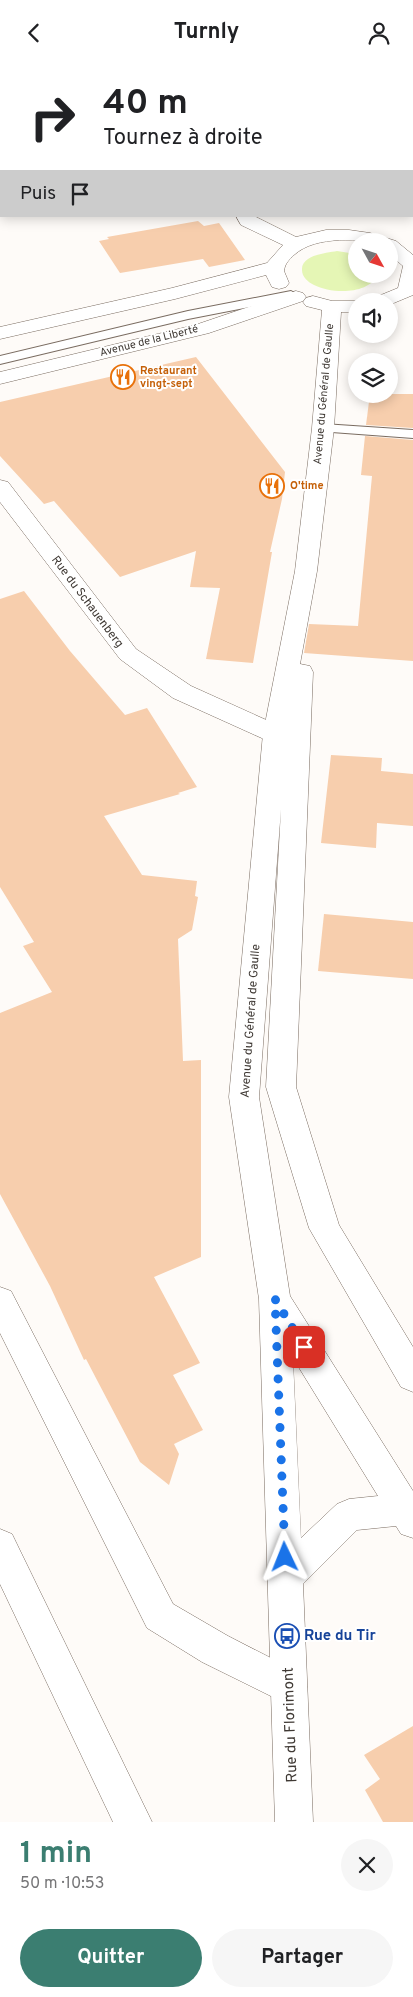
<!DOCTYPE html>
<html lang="fr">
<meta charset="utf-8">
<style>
body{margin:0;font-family:Overpass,sans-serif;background:#f6f6f6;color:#202124;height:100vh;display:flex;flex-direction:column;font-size:19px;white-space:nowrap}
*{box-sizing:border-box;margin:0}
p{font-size:16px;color:#757577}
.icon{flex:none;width:28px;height:28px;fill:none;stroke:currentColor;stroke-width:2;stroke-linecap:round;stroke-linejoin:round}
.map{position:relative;height:1757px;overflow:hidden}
.panel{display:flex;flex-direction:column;background:#fff;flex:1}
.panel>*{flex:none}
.guide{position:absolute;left:0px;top:0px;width:414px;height:152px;box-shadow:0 2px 12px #0003;background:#fff;color:#202124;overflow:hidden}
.needle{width:32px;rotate:130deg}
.controls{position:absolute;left:348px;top:168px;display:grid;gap:10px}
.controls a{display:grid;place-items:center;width:50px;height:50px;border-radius:50%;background:#fff;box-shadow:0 2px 12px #0003;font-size:25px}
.pin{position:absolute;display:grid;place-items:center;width:42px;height:42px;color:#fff;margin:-21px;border-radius:10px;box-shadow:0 2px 8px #0006}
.me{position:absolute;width:55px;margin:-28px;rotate:358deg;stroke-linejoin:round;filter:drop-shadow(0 0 4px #0008)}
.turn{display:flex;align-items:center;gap:18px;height:105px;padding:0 20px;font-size:22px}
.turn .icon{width:65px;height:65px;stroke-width:2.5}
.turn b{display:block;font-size:35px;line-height:42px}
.then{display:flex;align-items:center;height:48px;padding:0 20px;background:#0003;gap:10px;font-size:19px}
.round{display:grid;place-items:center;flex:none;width:52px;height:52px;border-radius:26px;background:#f6f6f6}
.head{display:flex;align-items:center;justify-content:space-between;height:85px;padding:0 20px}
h1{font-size:30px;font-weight:700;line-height:38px;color:#3b7e71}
.primary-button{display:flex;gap:10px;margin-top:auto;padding:10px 20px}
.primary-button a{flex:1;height:58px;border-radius:30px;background:#3b7e71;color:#fff;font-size:20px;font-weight:700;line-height:58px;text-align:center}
.primary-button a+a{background:#f6f6f6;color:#202124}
header{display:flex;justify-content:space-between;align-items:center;height:65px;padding:0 20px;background:#fff;font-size:22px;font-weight:700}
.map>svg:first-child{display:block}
.green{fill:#e5f6b5}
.building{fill:#f7cead}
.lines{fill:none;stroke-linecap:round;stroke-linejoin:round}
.lane-casing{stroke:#7a6c61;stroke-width:2}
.street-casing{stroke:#7a6c61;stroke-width:1}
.secondary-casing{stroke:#7a6c61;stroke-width:1}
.path{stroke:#a5a09c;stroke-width:2;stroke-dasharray:2.5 2;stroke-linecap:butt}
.lane{fill:#fff;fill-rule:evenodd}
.street{fill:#fff;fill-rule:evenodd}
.secondary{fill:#fff;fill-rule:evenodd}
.route{stroke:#1a73e8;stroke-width:9;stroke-dasharray:0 16.2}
.labels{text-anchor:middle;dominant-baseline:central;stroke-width:4;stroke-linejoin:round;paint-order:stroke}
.far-street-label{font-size:11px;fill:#3f3934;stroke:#fff}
.far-food-label{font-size:11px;font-weight:bold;fill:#c56008;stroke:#fff;text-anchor:start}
.street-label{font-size:12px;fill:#3f3934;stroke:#fff}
.near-transit-label{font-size:15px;font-weight:bold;fill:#164399;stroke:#fff;text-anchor:start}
.near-street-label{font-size:15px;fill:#3f3934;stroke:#fff}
</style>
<header><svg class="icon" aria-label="back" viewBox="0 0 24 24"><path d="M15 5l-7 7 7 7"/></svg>Turnly<svg class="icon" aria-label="person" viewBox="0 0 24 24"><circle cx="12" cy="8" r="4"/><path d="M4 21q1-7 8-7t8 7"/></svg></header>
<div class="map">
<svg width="413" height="1757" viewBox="0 0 413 1757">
<rect width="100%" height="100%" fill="#fefbf8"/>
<path class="green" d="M 337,186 L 356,189 L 356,209 L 378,209 C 369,230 332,229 314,220 C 308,217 302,212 302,205 C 301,190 326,188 337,186 Z"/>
<g class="building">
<path d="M 198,156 L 204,161 L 219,158 L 245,195 L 209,202 L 203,194 L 120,208 L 99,176 L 109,174 L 107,172 Z"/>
<path d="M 196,292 L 285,407 L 282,434 L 270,487 L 272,487 L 253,598 L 206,594 L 220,523 L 190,522 L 196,486 L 120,512 L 54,436 L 44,439 L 0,391 L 0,337 Z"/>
<path d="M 370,329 L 413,329 L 413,363 L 366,360 Z"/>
<path d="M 365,371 L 413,375 L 413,596 L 304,588 L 309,559 L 358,561 L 372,411 L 361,410 Z"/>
<path d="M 24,526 L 70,586 L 125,650 L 147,643 L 197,722 L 178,728 L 180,729 L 104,751 L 142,810 L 197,816 L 195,831 L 198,832 L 192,865 L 178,874 L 183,996 L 201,995 L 201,1192 L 154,1212 L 200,1298 L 173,1310 L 203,1365 L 174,1379 L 179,1389 L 169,1420 L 140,1397 L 98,1317 L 86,1294 L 84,1295 L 50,1221 L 0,1129 L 0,948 L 52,927 L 23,881 L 34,877 L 0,822 L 0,534 Z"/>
<path d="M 331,690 L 382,693 L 381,706 L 413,709 L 413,761 L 377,758 L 376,783 L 321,778 Z"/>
<path d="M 324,849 L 413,857 L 413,914 L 318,906 Z"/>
<path d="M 413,1661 L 413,1757 L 383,1757 L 365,1725 L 380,1714 L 364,1690 Z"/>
</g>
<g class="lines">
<defs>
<g id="lane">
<path d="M 291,226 L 298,230 L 296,233 L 188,254 L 0,299 L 0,291 L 188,246 Z"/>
<path d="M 323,359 L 413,365 L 413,373 L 318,366 L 316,363 L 318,360 Z"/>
</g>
<g id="street">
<path d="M 0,415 L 8,417 L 136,584 L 191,621 L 284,663 L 287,669 L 284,675 L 275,677 L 266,675 L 173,633 L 120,594 L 0,437 Z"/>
<path d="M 0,1222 L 11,1226 L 173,1539 L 228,1571 L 302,1609 L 307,1622 L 302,1635 L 289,1640 L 202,1597 L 147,1563 L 0,1268 Z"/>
<path d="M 0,1464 L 12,1469 L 152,1757 L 113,1757 L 0,1519 Z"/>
</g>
<g id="secondary">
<path d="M 123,0 L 140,0 L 140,1 L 124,1 Z"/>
<path d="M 236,151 L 254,151 L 296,172 L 326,165 L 349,165 L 370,168 L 396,176 L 413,190 L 413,230 L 389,240 L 389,236 L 373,236 L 376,232 L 398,223 L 403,201 L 389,189 L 389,176 C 360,176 317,169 294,190 C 289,195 285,198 284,206 L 289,218 L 286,222 L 279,224 L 272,222 L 266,210 L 175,234 L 0,274 L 0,262 L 172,223 L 267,198 L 283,180 L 241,160 Z"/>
<path d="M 296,226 L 303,228 L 306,232 L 303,236 L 209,268 L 0,319 L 0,307 L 195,260 Z"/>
<path d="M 313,231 L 332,236 L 360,236 L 356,236 L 356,247 L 341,247 L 334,363 L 317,506 L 300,599 L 310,601 L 313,607 L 296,1022 L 339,1160 L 413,1282 L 413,1327 L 401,1322 L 309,1163 L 266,1022 L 281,744 L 259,1032 L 290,1231 L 413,1426 L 413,1473 L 401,1469 L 396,1461 L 357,1465 L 303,1519 L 313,1757 L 275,1757 L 259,1234 L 229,1032 L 263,669 L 295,506 L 312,363 L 322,245 L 306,241 L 303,237 L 306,233 ZM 293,1293 L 378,1431 L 349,1434 L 337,1439 L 301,1473 Z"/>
</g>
</defs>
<use href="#lane" class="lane-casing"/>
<use href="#street" class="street-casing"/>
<use href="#secondary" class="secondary-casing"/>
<path class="path" d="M 412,2 L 413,0"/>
<use href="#lane" class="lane"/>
<use href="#street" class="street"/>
<use href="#secondary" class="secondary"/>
</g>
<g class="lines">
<path class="route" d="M 285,1492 L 275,1234 L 304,1282"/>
</g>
<defs>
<symbol id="restaurant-ring" viewBox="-11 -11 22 22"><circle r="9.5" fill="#fff" stroke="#e8710a" stroke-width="1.5"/><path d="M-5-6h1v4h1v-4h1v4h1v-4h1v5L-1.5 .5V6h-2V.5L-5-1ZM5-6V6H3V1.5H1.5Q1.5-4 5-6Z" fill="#e8710a"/></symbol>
<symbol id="bus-ring" viewBox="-11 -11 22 22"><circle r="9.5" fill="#fff" stroke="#1a4fb4" stroke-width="1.5"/><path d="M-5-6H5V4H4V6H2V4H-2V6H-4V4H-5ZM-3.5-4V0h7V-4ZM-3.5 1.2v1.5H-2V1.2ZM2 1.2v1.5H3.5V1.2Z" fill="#1a4fb4"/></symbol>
</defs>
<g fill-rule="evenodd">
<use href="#restaurant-ring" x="109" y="298" width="28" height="28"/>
<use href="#restaurant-ring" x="258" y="407" width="28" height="28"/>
<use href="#bus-ring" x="273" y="1557" width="28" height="28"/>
</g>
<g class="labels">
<g class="far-street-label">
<text transform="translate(149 276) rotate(-14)">Avenue de la Liberté</text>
<text transform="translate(324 329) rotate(-85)">Avenue du Général de Gaulle</text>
</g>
<g class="far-food-label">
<text x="140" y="306">Restaurant<tspan x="140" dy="13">vingt-sept</tspan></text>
<text x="290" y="421">O'time</text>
</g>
<g class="street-label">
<text transform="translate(87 537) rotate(53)">Rue du Schauenberg</text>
<text transform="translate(251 956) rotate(-86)">Avenue du Général de Gaulle</text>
</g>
<g class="near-transit-label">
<text x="304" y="1571">Rue du Tir</text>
</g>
<g class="near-street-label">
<text transform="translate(291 1660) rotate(-92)">Rue du Florimont</text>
</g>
</g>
</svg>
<div class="controls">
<a><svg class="needle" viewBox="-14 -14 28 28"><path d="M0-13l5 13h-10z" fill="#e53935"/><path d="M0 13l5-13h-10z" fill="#757577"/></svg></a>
<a><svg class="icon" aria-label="sound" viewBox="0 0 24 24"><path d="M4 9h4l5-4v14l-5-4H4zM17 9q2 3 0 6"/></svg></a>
<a><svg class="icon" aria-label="layers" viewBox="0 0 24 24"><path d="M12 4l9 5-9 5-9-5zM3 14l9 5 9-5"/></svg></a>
</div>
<div class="pin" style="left:304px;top:1282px;background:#d93025"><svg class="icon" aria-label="arrive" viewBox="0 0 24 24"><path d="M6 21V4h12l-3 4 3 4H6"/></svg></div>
<svg class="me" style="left:285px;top:1492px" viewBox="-20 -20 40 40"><path d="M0-17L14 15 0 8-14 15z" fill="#1a73e8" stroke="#fff" stroke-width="4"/></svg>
<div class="guide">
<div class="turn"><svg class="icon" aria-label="right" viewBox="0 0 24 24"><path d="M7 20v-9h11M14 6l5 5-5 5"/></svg><div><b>40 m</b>Tournez à droite</div></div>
<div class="then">Puis<svg class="icon" aria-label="arrive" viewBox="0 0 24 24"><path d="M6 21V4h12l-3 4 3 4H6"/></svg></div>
</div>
</div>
<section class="panel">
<div class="head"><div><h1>1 min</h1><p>50 m · 10:53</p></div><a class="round"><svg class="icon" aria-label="close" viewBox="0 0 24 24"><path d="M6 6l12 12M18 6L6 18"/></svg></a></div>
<div class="primary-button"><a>Quitter</a><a>Partager</a></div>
</section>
